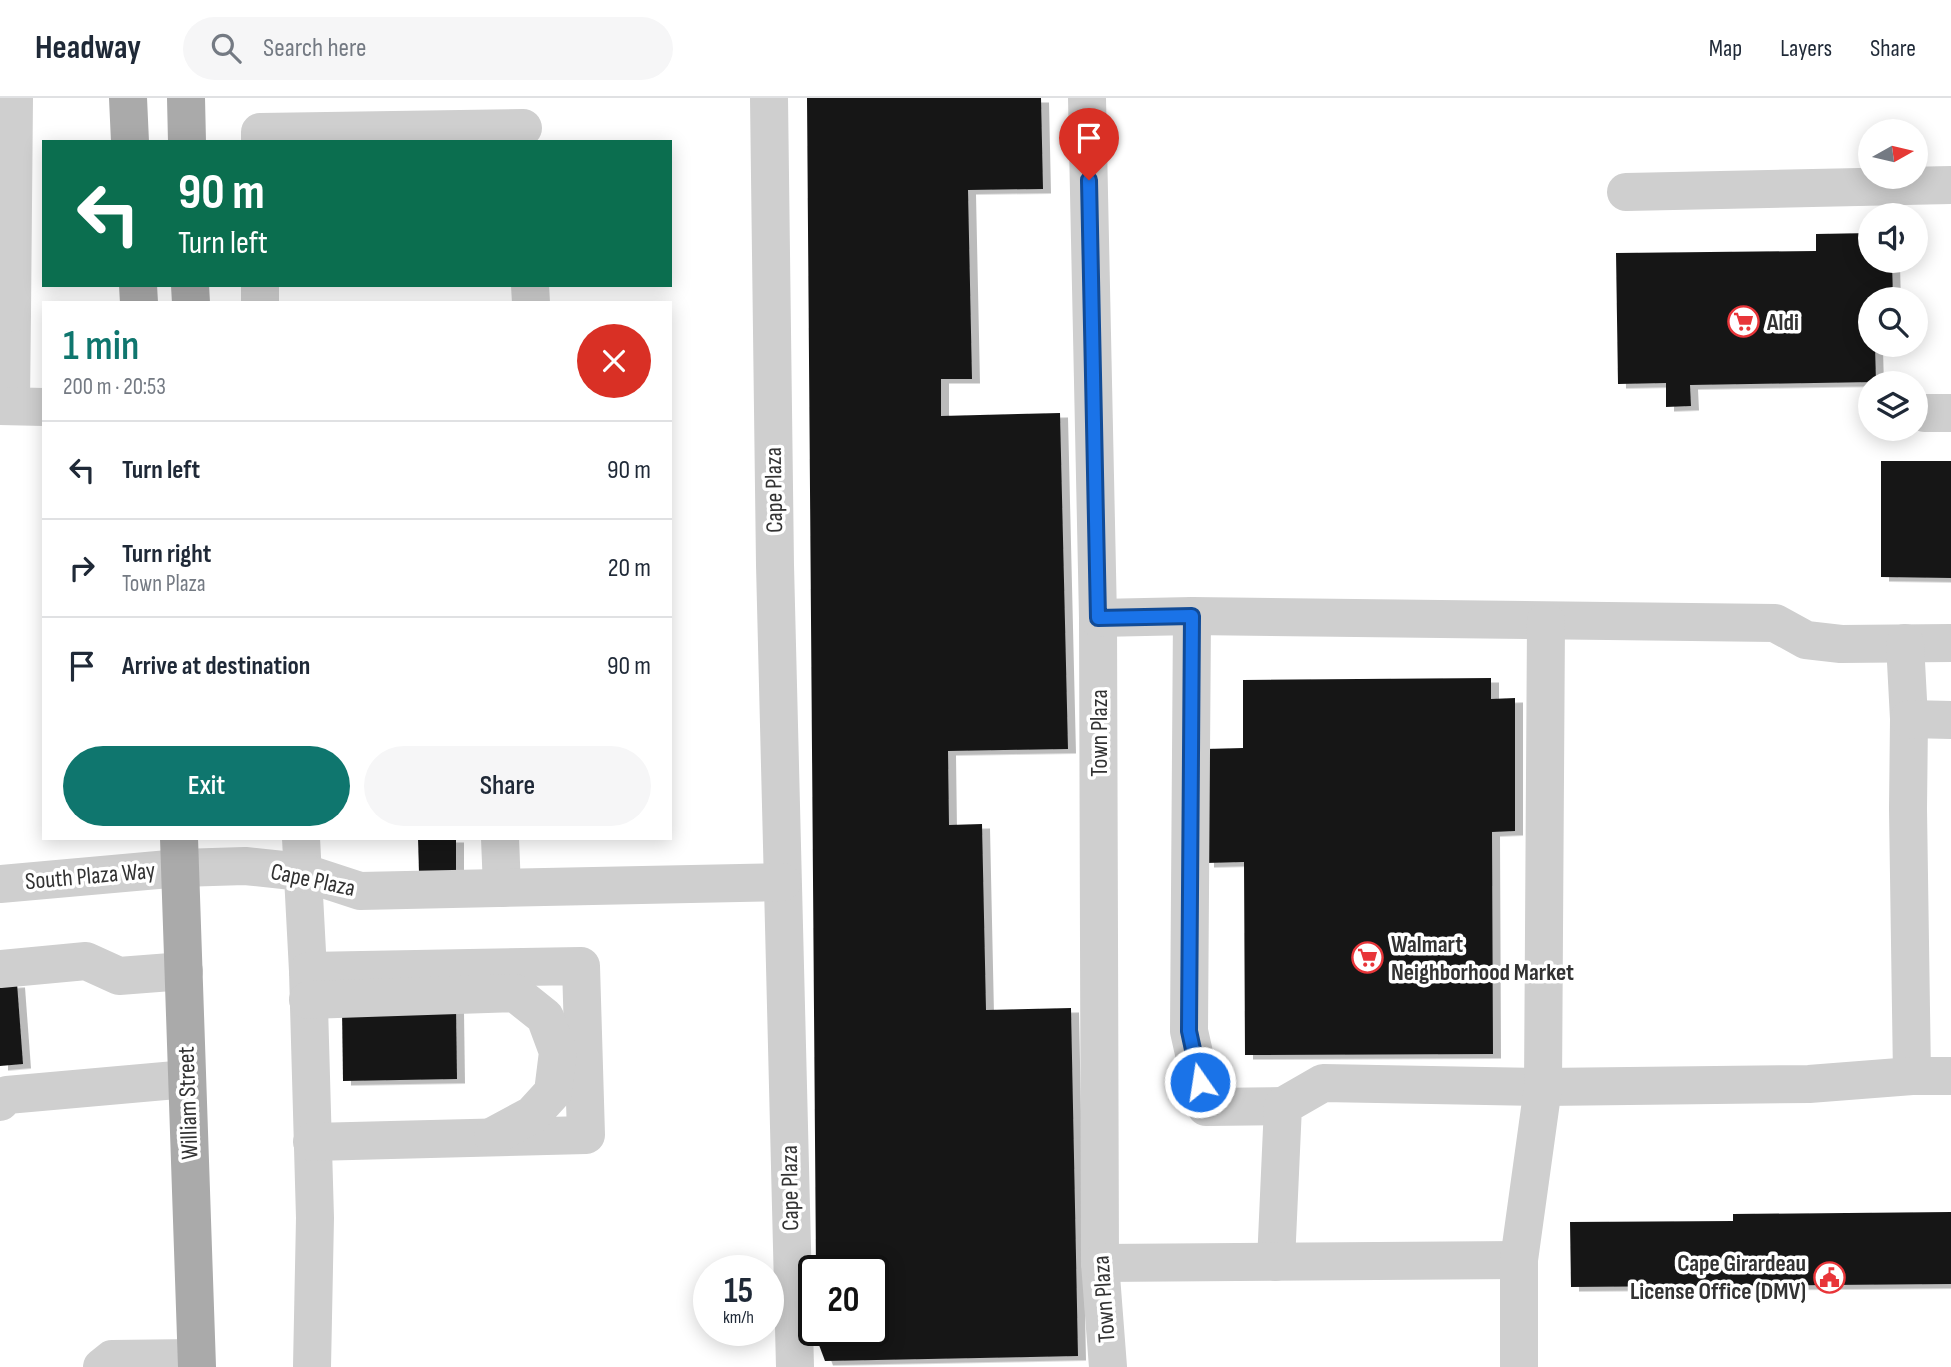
<!DOCTYPE html>
<meta charset="utf-8">
<style>
body{margin:0;font-family:"Sofia Sans Condensed",sans-serif;background:#f6f6f7;color:#1f2937;height:100vh;display:flex;flex-direction:column;font-size:26px;white-space:nowrap}
*{box-sizing:border-box;margin:0}
p{font-size:23px;color:#747a83}
.icon{flex:none;width:38px;height:38px;fill:none;stroke:currentColor;stroke-width:2;stroke-linecap:round;stroke-linejoin:round}
.map{position:relative;flex:1;overflow:hidden}
.drawer{position:absolute;left:42px;top:203px;width:630px;height:539px;display:flex;flex-direction:column;background:#fff;border-radius:0px;box-shadow:0 4px 18px #0003}
.drawer>*{flex:none}
.top-card{position:absolute;left:42px;top:42px;width:630px;height:147px;border-radius:0px;box-shadow:0 4px 18px #0003;background:#0b6e4f;color:#fff;overflow:hidden}
.needle{width:46px;rotate:82deg}
.controls{position:absolute;left:1858px;top:21px;display:grid;gap:14px}
.controls a{display:grid;place-items:center;width:70px;height:70px;border-radius:50%;background:#fff;box-shadow:0 4px 18px #0003;font-size:35px}
.speed{position:absolute;left:693px;top:1157px;display:flex;gap:14px;font-size:35px;font-weight:700;text-align:center}
.speed>*{display:grid;place-content:center;width:91px;height:91px;border-radius:50%;background:#fff;box-shadow:0 4px 18px #0003;line-height:1}
.speed small{font-size:18px;font-weight:400}
.speed .limit{border:4px solid #111;border-radius:10px;background:#fff;color:#111}
.pin{position:absolute;display:grid;place-items:center;width:60px;height:60px;color:#fff;margin:-72px -30px;border-radius:50% 50% 50% 0;rotate:-45deg;box-shadow:0 0 7px #0007}
.pin .icon{rotate:45deg}
.me{position:absolute;width:77px;margin:-38px;rotate:347deg;stroke-linejoin:round;filter:drop-shadow(0 0 5px #0008)}
.turn{display:flex;align-items:center;gap:24px;height:147px;padding:0 21px;font-size:32px}
.turn .icon{width:91px;height:91px;stroke-width:2.5}
.turn b{display:block;font-size:49px;line-height:60px}
.round{display:grid;place-items:center;flex:none;width:74px;height:74px;border-radius:37px;background:#f6f6f7}
.head{display:flex;align-items:center;justify-content:space-between;height:119px;padding:0 21px}
h1{font-size:42px;font-weight:600;line-height:52px;color:#0f766e}
.action{display:flex;gap:14px;margin-top:auto;padding:14px 21px}
.action a{flex:1;height:80px;border-radius:42px;background:#0f766e;color:#fff;font-size:28px;font-weight:600;line-height:80px;text-align:center}
.action a+a{background:#f6f6f7;color:#1f2937}
ul{padding:0;list-style:none}
li{display:flex;align-items:center;gap:21px;height:98px;padding:0 21px;border-top:2px solid #e0e1e3}
li div{flex:1}
li b{display:block;font-size:26px}
li em{font-style:normal}
header{display:flex;align-items:center;gap:42px;box-sizing:border-box;height:98px;padding:0 35px;background:#fff;border-bottom:2px solid #e0e1e3}
header strong{font-size:33px}
nav{display:flex;gap:38px;margin-inline-start:auto;font-size:24px}
.search{width:490px;height:63px;background:#f6f6f7;display:flex;align-items:center;gap:18px;box-sizing:border-box;padding:0 24px;border-radius:38px;color:#747a83;font-size:26px}
.map>svg:first-child{display:block}
.building{fill:#191919;filter:url(#shadow)}
.lines{fill:none;stroke-linecap:round;stroke-linejoin:round}
.minor{stroke:#cfcfcf;stroke-width:38}
.major{stroke:#aaa;stroke-width:38}
.route-casing{stroke:#114b97;stroke-width:18}
.route{stroke:#1a73e8;stroke-width:12}
.labels{text-anchor:middle;dominant-baseline:central;stroke-width:7;stroke-linejoin:round;paint-order:stroke}
.poi-label{font-size:24px;font-weight:bold;fill:#323232;stroke:#fff;text-anchor:start}
.street-label{font-size:24px;fill:#323232;stroke:#fff}
</style>
<header>
<strong>Headway</strong>
<div class="search"><svg class="icon" aria-label="search" viewBox="0 0 24 24"><circle cx="10" cy="10" r="6"/><path d="M15 15l6 6"/></svg>Search here</div>
<nav><a>Map</a><a>Layers</a><a>Share</a></nav>
</header>
<div class="map">
<svg width="1951" height="1269" viewBox="0 0 1951 1269">
<defs>
<filter id="shadow"><feDropShadow dx="8" dy="4.5" stdDeviation="0" flood-color="#0004"/></filter>
</defs>
<rect width="100%" height="100%" fill="#fff"/>
<g class="building">
<path d="M 807,0 L 1041,0 L 1043,91 L 968,92 L 972,281 L 941,281 L 941,318 L 1060,315 L 1068,651 L 948,653 L 949,727 L 982,726 L 986,912 L 1071,910 L 1078,1258 L 825,1263 L 816,1239 L 816,1232 L 873,1232 L 873,1172 L 816,1172 Z"/>
<path d="M 1871,135 L 1871,163 L 1892,163 L 1893,201 L 1871,201 L 1871,247 L 1875,247 L 1876,284 L 1690,287 L 1691,308 L 1666,309 L 1666,285 L 1618,286 L 1616,155 L 1816,153 L 1816,136 Z"/>
<path d="M 1881,363 L 1951,363 L 1951,480 L 1881,479 Z"/>
<path d="M 1491,580 L 1491,601 L 1515,600 L 1515,733 L 1492,734 L 1493,956 L 1245,957 L 1244,764 L 1206,765 L 1205,651 L 1243,650 L 1243,582 Z"/>
<path d="M 418,740 L 456,740 L 456,775 L 419,775 Z"/>
<path d="M 17,885 L 23,966 L 0,968 L 0,886 Z"/>
<path d="M 456,910 L 457,981 L 343,983 L 342,912 Z"/>
<path d="M 1951,1114 L 1951,1186 L 1571,1189 L 1570,1124 L 1733,1123 L 1733,1116 Z"/>
</g>
<g class="lines">
<g class="minor">
<path d="M 769,0 L 775,467 L 795,1269"/>
<path d="M 1087,0 L 1098,520 L 1100,1165 L 1108,1269"/>
<path d="M 260,44 L 260,34 L 523,30"/>
<path d="M 1626,94 L 1951,87"/>
<path d="M 530,187 L 531,205"/>
<path d="M 260,205 L 260,187"/>
<path d="M 0,214 L 12,215 L 11,308"/>
<path d="M 12,215 L 14,0"/>
<path d="M 0,308 L 44,309"/>
<path d="M 1924,315 L 1951,315"/>
<path d="M 1192,518 L 1189,933 L 1206,1009 L 1283,1008"/>
<path d="M 1098,520 L 1192,518 L 1775,525 L 1806,542 L 1841,546 L 1951,545"/>
<path d="M 1905,545 L 1909,621 L 1908,711 L 1912,978"/>
<path d="M 1909,621 L 1951,622"/>
<path d="M 301,740 L 308,873 L 315,1120 L 312,1269"/>
<path d="M 500,740 L 502,790"/>
<path d="M 0,786 L 180,770 L 245,768 L 302,774 L 360,793 L 782,784"/>
<path d="M 0,871 L 86,863 L 119,878 L 184,873"/>
<path d="M 308,873 L 581,868 L 586,1037 L 312,1044"/>
<path d="M 308,902 L 515,895 L 545,919 L 558,954 L 553,994 L 532,1017 L 493,1038"/>
<path d="M 0,1004 L 7,997 L 187,981"/>
<path d="M 1276,1164 L 1283,1008 L 1323,985 L 1543,989 L 1809,986 L 1912,978 L 1951,978"/>
<path d="M 1100,1165 L 1519,1162"/>
<path d="M 102,1269 L 112,1261 L 196,1260"/>
<path d="M 1519,1269 L 1519,1162 L 1543,989 L 1546,523"/>
</g>
<g class="major">
<path d="M 128,0 L 130,44"/>
<path d="M 186,0 L 187,44"/>
<path d="M 138,187 L 139,205"/>
<path d="M 190,187 L 191,205"/>
<path d="M 179,740 L 197,1269"/>
</g>
</g>
<g class="lines">
<defs>
<path id="route" d="M 1089,82 L 1098,520 L 1192,518 L 1189,933 L 1200,984"/>
</defs>
<use href="#route" class="route-casing"/>
<use href="#route" class="route"/>
</g>
<defs>
<symbol id="supermarket-ring" viewBox="-11 -11 22 22"><circle r="9.5" fill="#fff" stroke="#e83539" stroke-width="1.5"/><path d="M-6-5.5h2.5l.6 2H6L4.5 2H-2.5L-4.4-4H-6ZM-1.5 3.2a1.3 1.3 0 1 0 .1 0ZM3 3.2a1.3 1.3 0 1 0 .1 0Z" fill="#e83539"/></symbol>
<symbol id="civic-ring" viewBox="-11 -11 22 22"><circle r="9.5" fill="#fff" stroke="#e83539" stroke-width="1.5"/><path d="M-.6-6.5H3V-4.5H.6V-3L4-1V1h2V6H-6V1h2V-1L-.6-3ZM-1.2 2.5V6h2.4V2.5Z" fill="#e83539"/></symbol>
</defs>
<g fill-rule="evenodd">
<use href="#supermarket-ring" x="1726" y="206" width="35" height="35"/>
<use href="#supermarket-ring" x="1350" y="842" width="35" height="35"/>
<use href="#civic-ring" x="1812" y="1162" width="35" height="35"/>
</g>
<g class="labels">
<g class="poi-label">
<text x="1767" y="224">Aldi</text>
<text x="1391" y="846">Walmart<tspan x="1391" dy="28">Neighborhood Market</tspan></text>
<text x="1806" y="1165" text-anchor="end">Cape Girardeau<tspan x="1806" dy="28">License Office (DMV)</tspan></text>
</g>
<g class="street-label">
<text transform="translate(774 392) rotate(-91)">Cape Plaza</text>
<text transform="translate(1099 635) rotate(-90)">Town Plaza</text>
<text transform="translate(90 778) rotate(-5)">South Plaza Way</text>
<text transform="translate(313 782) rotate(12)">Cape Plaza</text>
<text transform="translate(188 1005) rotate(-92)">William Street</text>
<text transform="translate(790 1090) rotate(-91)">Cape Plaza</text>
<text transform="translate(1104 1201) rotate(-94)">Town Plaza</text>
</g>
</g>
</svg>
<div class="controls">
<a><svg class="needle" viewBox="-14 -14 28 28"><path d="M0-13l5 13h-10z" fill="#e53935"/><path d="M0 13l5-13h-10z" fill="#747a83"/></svg></a>
<a><svg class="icon" aria-label="sound" viewBox="0 0 24 24"><path d="M4 9h4l5-4v14l-5-4H4zM17 9q2 3 0 6"/></svg></a>
<a><svg class="icon" aria-label="search" viewBox="0 0 24 24"><circle cx="10" cy="10" r="6"/><path d="M15 15l6 6"/></svg></a>
<a><svg class="icon" aria-label="layers" viewBox="0 0 24 24"><path d="M12 4l9 5-9 5-9-5zM3 14l9 5 9-5"/></svg></a>
</div>
<div class="speed"><div>15<small>km/h</small></div><div class="limit">20</div></div>
<div class="pin" style="left:1089px;top:82px;background:#d93025"><svg class="icon" aria-label="arrive" viewBox="0 0 24 24"><path d="M6 21V4h12l-3 4 3 4H6"/></svg></div>
<svg class="me" style="left:1200px;top:984px" viewBox="-20 -20 40 40"><circle r="17" fill="#1a73e8" stroke="#fff" stroke-width="3"/><path d="M0-11L8 9 0 5-8 9z" fill="#fff"/></svg>
<div class="top-card">
<div class="turn"><svg class="icon" aria-label="left" viewBox="0 0 24 24"><path d="M17 20v-9H6M10 6l-5 5 5 5"/></svg><div><b>90 m</b>Turn left</div></div>
</div>
<section class="drawer">
<div class="head"><div><h1>1 min</h1><p>200 m · 20:53</p></div><a class="round" style="background:#d93025;color:#fff"><svg class="icon" aria-label="close" viewBox="0 0 24 24"><path d="M6 6l12 12M18 6L6 18"/></svg></a></div>
<ul>
<li><svg class="icon" aria-label="left" viewBox="0 0 24 24"><path d="M17 20v-9H6M10 6l-5 5 5 5"/></svg><div><b>Turn left</b></div><em>90 m</em></li>
<li><svg class="icon" aria-label="right" viewBox="0 0 24 24"><path d="M7 20v-9h11M14 6l5 5-5 5"/></svg><div><b>Turn right</b><p>Town Plaza</p></div><em>20 m</em></li>
<li><svg class="icon" aria-label="arrive" viewBox="0 0 24 24"><path d="M6 21V4h12l-3 4 3 4H6"/></svg><div><b>Arrive at destination</b></div><em>90 m</em></li>
</ul>
<div class="action"><a>Exit</a><a>Share</a></div>
</section>
</div>
